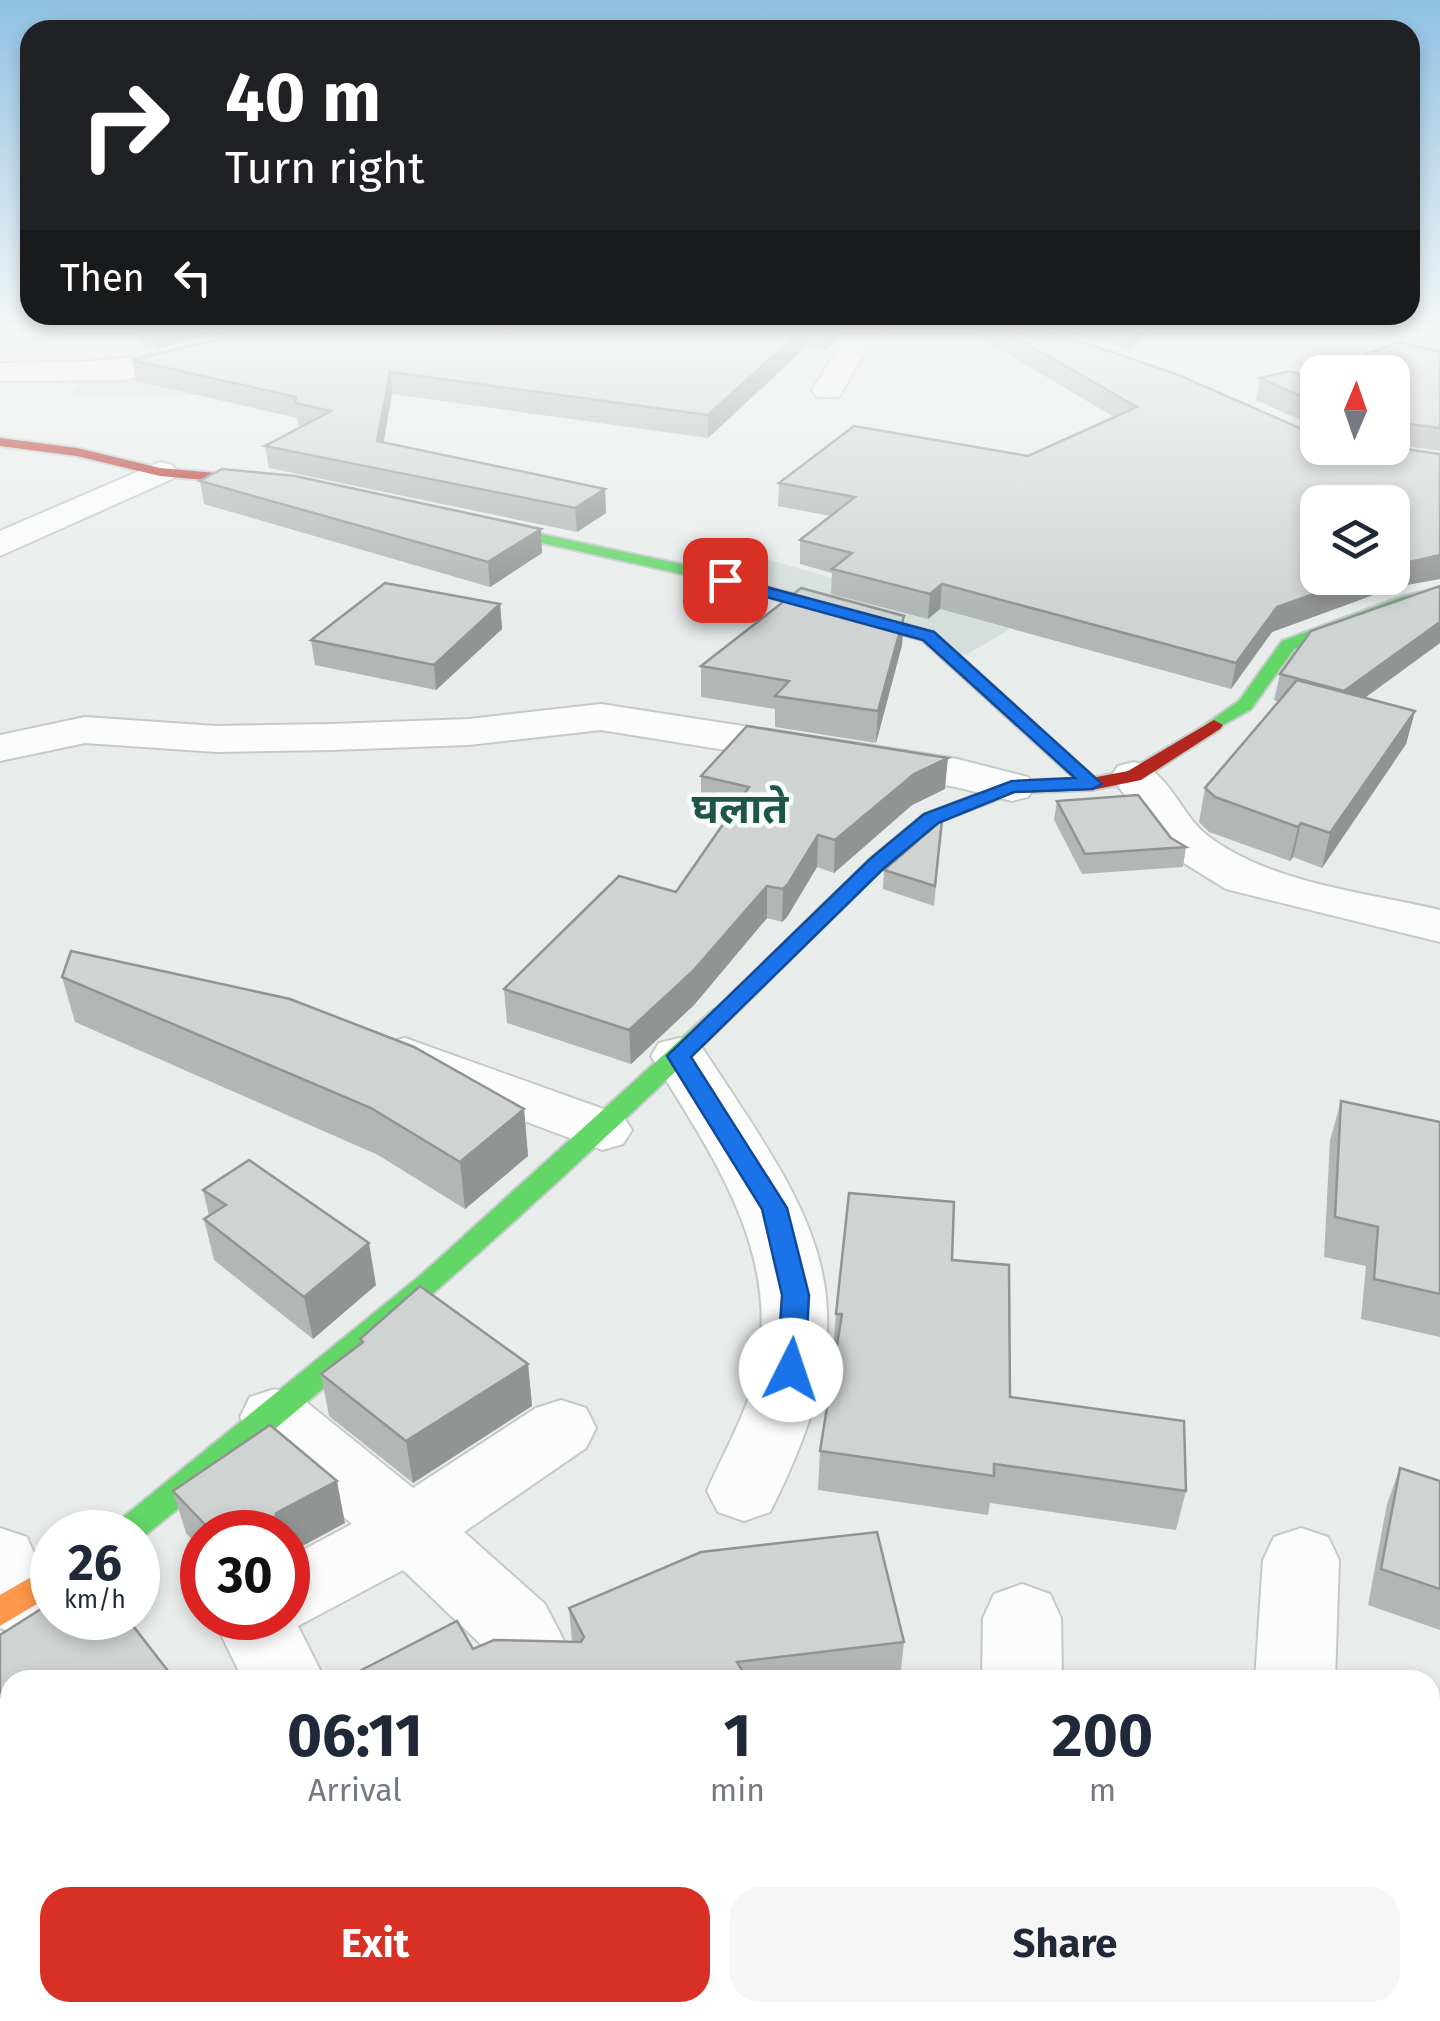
<!DOCTYPE html>
<meta charset="utf-8">
<style>
body{margin:0;font-family:"Fira Sans","Noto Sans Devanagari",sans-serif;background:#f6f6f7;color:#1f2937;height:100vh;display:flex;flex-direction:column;font-size:38px;white-space:nowrap}
*{box-sizing:border-box;margin:0}
p{font-size:32px;color:#747a83}
.icon{flex:none;width:55px;height:55px;fill:none;stroke:currentColor;stroke-width:2;stroke-linecap:round;stroke-linejoin:round}
.map{position:relative;flex:1;overflow:hidden}
.sheet{position:absolute;left:0px;top:1670px;width:1440px;height:352px;display:flex;flex-direction:column;background:#fff;border-radius:30px 30px 0 0;box-shadow:0 5px 15px #0003}
.sheet>*{flex:none}
.guide{position:absolute;left:20px;top:20px;width:1400px;height:305px;border-radius:30px;box-shadow:0 5px 15px #0003;background:#202124;color:#fff;overflow:hidden}
.needle{width:65px;rotate:2deg}
.controls{position:absolute;left:1300px;top:355px;display:grid;gap:20px}
.controls a{display:grid;place-items:center;width:110px;height:110px;border-radius:20px;background:#fff;box-shadow:0 5px 15px #0003;font-size:50px}
.speed{position:absolute;left:30px;top:1510px;display:flex;gap:20px;font-size:50px;font-weight:700;text-align:center}
.speed>*{display:grid;place-content:center;width:130px;height:130px;border-radius:50%;background:#fff;box-shadow:0 5px 15px #0003;line-height:1}
.speed small{font-size:25px;font-weight:400}
.speed .limit{border:15px solid #d22;background:#fff;color:#111}
.pin{position:absolute;display:grid;place-items:center;width:85px;height:85px;color:#fff;margin:-42px;border-radius:20px;box-shadow:0 5px 15px #0006}
.me{position:absolute;width:110px;margin:-55px;rotate:4deg;stroke-linejoin:round;filter:drop-shadow(0 0 8px #0008)}
.turn{display:flex;align-items:center;gap:35px;height:210px;padding:0 40px;font-size:45px}
.turn .icon{width:130px;height:130px;stroke-width:2.5}
.turn b{display:block;font-size:70px;line-height:85px}
.then{display:flex;align-items:center;height:95px;padding:0 40px;background:#0003;gap:20px;font-size:38px}
.eta{display:flex;justify-content:space-evenly;align-items:center;height:170px;text-align:center}
.eta b{font-size:60px;font-weight:700;line-height:70px}
.button{display:flex;gap:20px;margin-top:auto;padding:20px 40px}
.button a{flex:1;height:115px;border-radius:30px;background:#d93025;color:#fff;font-size:40px;font-weight:700;line-height:115px;text-align:center}
.button a+a{background:#f6f6f7;color:#1f2937}
.map>svg:first-child{display:block}
.built{fill:#d6dedb}
.lines{fill:none;stroke-linecap:round;stroke-linejoin:round}
.street-casing{stroke:#c5cac8;stroke-width:4}
.fast-casing{stroke:#c3cbc8;stroke-width:4}
.slow-casing{stroke:#c3cbc8;stroke-width:4}
.jam-casing{stroke:#c3cbc8;stroke-width:4}
.street{fill:#fcfcfc;fill-rule:evenodd}
.fast{fill:#63d668;fill-rule:evenodd}
.slow{fill:#ff974d;fill-rule:evenodd}
.jam{fill:#b3261e;fill-rule:evenodd}
.wall{fill:#b2b6b5}
.shaded-wall{fill:#919493}
.building{fill:#cfd4d2;stroke:#919493;stroke-width:2.5}
.route{fill:#1a73e8;stroke:#114b97;stroke-width:2.5}
.labels{text-anchor:middle;dominant-baseline:central;stroke-width:9;stroke-linejoin:round;paint-order:stroke}
.district-label{font-size:42px;font-weight:bold;fill:#1f5548;stroke:#f7fbf9}
</style>
<div class="map">
<svg width="1440" height="2021" viewBox="0 0 1440 2021">
<rect width="100%" height="100%" fill="#e8edeb"/>
<g class="built">
<path d="M 167,367 L 198,395 L 69,395 L 89,379 L 130,380 Z"/>
<path d="M 749,554 L 1010,629 L 966,655 L 723,581 Z"/>
</g>
<g class="lines">
<defs>
<g id="street">
<path d="M 239,327 L 278,327 L 223,356 L 124,380 L 0,381 L 0,363 C 89,362 155,364 239,327 Z"/>
<path d="M 859,327 L 891,327 L 865,352 L 839,397 L 817,397 L 812,390 L 843,341 Z"/>
<path d="M 160,462 L 172,465 L 177,472 L 172,479 L 0,556 L 0,531 Z"/>
<path d="M 601,704 L 957,759 L 1028,777 L 1035,787 L 1028,797 L 1012,801 L 956,787 L 601,730 L 469,745 L 332,750 L 216,752 L 85,743 L 0,761 L 0,735 L 85,717 L 216,726 L 332,724 L 469,719 Z"/>
<path d="M 1134,762 C 1170,771 1180,815 1208,836 C 1272,884 1364,892 1440,910 L 1440,942 L 1226,889 L 1171,855 L 1118,786 L 1111,776 L 1118,766 Z"/>
<path d="M 405,1038 L 623,1116 L 632,1130 L 623,1144 L 602,1150 L 385,1069 L 377,1056 L 385,1043 Z"/>
<path d="M 679,1038 L 699,1043 C 821,1227 878,1298 770,1512 L 744,1521 L 718,1512 L 707,1491 C 724,1451 748,1412 757,1369 C 781,1250 710,1152 651,1056 L 659,1043 Z"/>
<path d="M 275,1389 L 300,1397 L 413,1488 L 536,1408 L 561,1400 L 586,1408 L 596,1428 L 586,1448 L 464,1532 L 545,1604 L 584,1680 L 503,1680 L 489,1652 L 403,1570 L 298,1626 L 325,1680 L 243,1680 L 213,1618 L 288,1618 L 288,1558 L 352,1524 L 250,1437 L 240,1417 L 250,1397 Z"/>
<path d="M 0,1528 L 27,1537 L 52,1595 L 43,1624 L 16,1634 L 0,1628 Z"/>
<path d="M 1301,1528 L 1328,1537 L 1339,1560 L 1335,1680 L 1255,1680 L 1263,1560 L 1274,1537 Z"/>
<path d="M 1022,1584 L 1050,1594 L 1061,1618 L 1062,1680 L 982,1680 L 983,1618 L 994,1594 Z"/>
<path d="M 415,2012 L 509,2012 L 513,2021 L 418,2021 Z"/>
<path d="M 1202,2012 L 1296,2012 L 1295,2021 L 1201,2021 Z"/>
</g>
<g id="fast">
<path d="M 471,519 L 694,567 L 934,632 L 1101,784 L 1092,790 L 1085,788 L 922,640 L 691,576 L 466,526 L 464,523 Z"/>
<path d="M 1440,588 L 1440,598 L 1414,603 L 1294,649 L 1251,709 L 1214,730 L 1205,725 L 1239,701 L 1282,641 L 1404,596 Z"/>
<path d="M 721,1008 L 732,1015 L 729,1020 C 540,1203 343,1377 138,1541 L 138,1532 L 112,1532 L 116,1523 L 421,1275 L 713,1010 Z"/>
</g>
<path id="slow" d="M 52,1565 L 52,1595 L 0,1626 L 0,1595 Z"/>
<g id="jam">
<path d="M 0,438 L 77,448 L 160,468 L 284,479 L 291,483 L 284,487 L 160,476 L 77,456 L 0,446 Z"/>
<path d="M 1214,720 L 1223,725 L 1220,729 L 1141,780 L 1092,790 L 1015,793 L 938,822 L 884,867 L 729,1020 L 721,1022 L 710,1015 L 870,859 L 924,814 L 1012,781 L 1092,778 L 1128,771 Z"/>
</g>
</defs>
<use href="#street" class="street-casing"/>
<use href="#fast" class="fast-casing"/>
<use href="#slow" class="slow-casing"/>
<use href="#jam" class="jam-casing"/>
<use href="#street" class="street"/>
<use href="#fast" class="fast"/>
<use href="#slow" class="slow"/>
<use href="#jam" class="jam"/>
</g>
<g class="wall">
<path d="M 138,327 L 227,327 L 178,344 L 157,349 L 141,346 Z"/>
<path d="M 243,327 L 852,327 L 826,350 L 805,348 L 708,438 L 392,394 L 383,442 L 605,489 L 606,513 L 577,532 L 269,468 L 265,446 L 302,426 L 298,425 L 297,418 L 136,381 L 132,360 L 221,339 Z"/>
<path d="M 962,327 L 1038,327 L 1318,436 L 1440,454 L 1440,579 L 1395,587 L 1272,632 L 1231,689 L 940,609 L 928,619 L 831,594 L 832,573 L 800,564 L 800,540 L 831,516 L 778,506 L 779,483 L 1028,456 L 1114,417 Z"/>
<path d="M 1044,327 L 1150,327 L 1130,349 Z"/>
<path d="M 1440,352 L 1440,451 L 1392,444 L 1392,372 Z"/>
<path d="M 1318,374 L 1318,428 L 1256,400 L 1260,378 L 1308,378 Z"/>
<path d="M 200,481 L 541,529 L 542,553 L 490,587 L 204,504 Z"/>
<path d="M 1440,586 L 1440,643 L 1365,698 L 1415,711 L 1406,744 L 1322,868 L 1293,857 L 1290,861 L 1209,832 L 1199,822 L 1205,788 L 1279,702 L 1274,700 L 1280,674 Z"/>
<path d="M 500,604 L 502,629 L 436,690 L 315,665 L 311,640 Z"/>
<path d="M 904,616 L 902,645 L 876,743 L 775,727 L 775,709 L 701,697 L 701,666 Z"/>
<path d="M 701,776 L 945,789 L 912,805 L 834,873 L 817,867 L 787,917 L 782,922 L 767,918 L 694,1005 L 631,1064 L 507,1023 L 504,989 L 676,892 L 730,814 L 701,807 Z"/>
<path d="M 1057,801 L 1171,838 L 1186,847 L 1183,867 L 1082,874 L 1054,820 Z"/>
<path d="M 942,820 L 934,906 L 883,889 L 884,870 Z"/>
<path d="M 62,977 L 524,1109 L 528,1156 L 465,1209 L 378,1155 L 75,1022 Z"/>
<path d="M 1341,1101 L 1440,1122 L 1440,1337 L 1361,1319 L 1366,1266 L 1324,1257 L 1330,1140 Z"/>
<path d="M 203,1190 L 376,1285 L 313,1339 L 214,1260 L 204,1219 L 209,1216 Z"/>
<path d="M 952,1260 L 1010,1397 L 1186,1491 L 1176,1530 L 990,1503 L 988,1515 L 818,1490 L 820,1451 L 836,1353 L 833,1352 L 836,1314 Z"/>
<path d="M 360,1339 L 528,1364 L 532,1406 L 413,1483 L 329,1416 L 321,1374 L 360,1344 Z"/>
<path d="M 1400,1468 L 1440,1481 L 1440,1630 L 1368,1605 L 1387,1504 Z"/>
<path d="M 173,1491 L 345,1523 L 288,1532 L 202,1532 L 202,1551 L 186,1533 Z"/>
<path d="M 569,1608 L 904,1642 L 900,1680 L 348,1680 L 348,1677 L 473,1649 L 572,1642 Z"/>
</g>
<g class="shaded-wall">
<path d="M 158,327 L 227,327 L 178,344 L 157,349 L 153,328 Z"/>
<path d="M 805,327 L 805,348 L 708,438 L 708,415 Z"/>
<path d="M 829,327 L 852,327 L 826,350 L 827,330 Z"/>
<path d="M 1134,327 L 1150,327 L 1130,349 L 1133,328 Z"/>
<path d="M 390,372 L 392,394 L 380,464 L 377,441 Z"/>
<path d="M 605,489 L 606,513 L 577,532 L 575,508 Z"/>
<path d="M 541,529 L 542,553 L 490,587 L 488,562 Z"/>
<path d="M 1440,555 L 1440,579 L 1395,587 L 1272,632 L 1231,689 L 1236,663 L 1277,607 L 1359,578 L 1392,578 L 1392,566 Z"/>
<path d="M 942,584 L 940,609 L 928,619 L 930,594 Z"/>
<path d="M 500,604 L 502,629 L 436,690 L 434,665 Z"/>
<path d="M 904,616 L 902,645 L 876,743 L 878,711 Z"/>
<path d="M 1440,622 L 1440,643 L 1338,717 L 1344,691 Z"/>
<path d="M 1415,711 L 1406,744 L 1322,868 L 1330,833 Z"/>
<path d="M 948,758 L 945,789 L 912,805 L 834,873 L 835,840 L 914,774 Z"/>
<path d="M 1301,823 L 1293,857 L 1290,861 L 1298,827 Z"/>
<path d="M 818,835 L 817,867 L 787,917 L 782,922 L 783,889 Z"/>
<path d="M 767,886 L 767,918 L 694,1005 L 631,1064 L 629,1030 Z"/>
<path d="M 524,1109 L 528,1156 L 465,1209 L 460,1162 Z"/>
<path d="M 369,1243 L 376,1285 L 313,1339 L 304,1297 Z"/>
<path d="M 528,1364 L 532,1406 L 413,1483 L 406,1441 Z"/>
<path d="M 337,1481 L 345,1523 L 288,1554 L 288,1532 L 272,1532 L 276,1513 Z"/>
<path d="M 10,1745 L 10,1839 L 0,1846 L 0,1752 Z"/>
<path d="M 38,2012 L 60,2012 L 65,2021 L 35,2021 Z"/>
<path d="M 514,2012 L 554,2012 L 540,2021 L 516,2021 Z"/>
</g>
<g class="building">
<path d="M 243,327 L 829,327 L 827,330 L 805,327 L 708,415 L 390,372 L 377,441 L 605,489 L 575,508 L 265,446 L 331,411 L 295,403 L 296,397 L 132,360 L 221,339 Z"/>
<path d="M 998,327 L 1038,327 L 1176,374 L 1318,436 L 1318,448 L 1392,447 L 1440,454 L 1440,555 L 1392,566 L 1392,502 L 1318,502 L 1318,578 L 1359,578 L 1277,607 L 1236,663 L 942,584 L 930,594 L 832,569 L 852,553 L 800,540 L 855,497 L 779,483 L 854,426 L 1028,456 L 1137,407 Z"/>
<path d="M 1398,342 L 1440,352 L 1440,428 L 1392,422 L 1392,372 L 1321,372 Z"/>
<path d="M 1290,371 L 1308,378 L 1318,374 L 1318,404 L 1260,378 Z"/>
<path d="M 222,469 L 295,476 L 541,529 L 488,562 L 200,481 Z"/>
<path d="M 385,583 L 500,604 L 434,665 L 311,640 Z"/>
<path d="M 1440,586 L 1440,622 L 1344,691 L 1280,674 L 1311,631 Z"/>
<path d="M 801,588 L 904,616 L 878,711 L 775,696 L 789,681 L 701,666 Z"/>
<path d="M 1297,680 L 1415,711 L 1330,833 L 1301,823 L 1298,827 L 1215,797 L 1205,788 Z"/>
<path d="M 747,726 L 948,758 L 914,774 L 835,840 L 818,835 L 788,884 L 783,889 L 767,886 L 693,971 L 629,1030 L 504,989 L 619,876 L 676,892 L 749,787 L 701,776 Z"/>
<path d="M 1138,795 L 1171,838 L 1186,847 L 1085,854 L 1057,801 Z"/>
<path d="M 942,820 L 935,886 L 884,870 Z"/>
<path d="M 71,951 L 290,999 L 414,1047 L 524,1109 L 460,1162 L 371,1108 L 62,977 Z"/>
<path d="M 1341,1101 L 1440,1122 L 1440,1294 L 1374,1279 L 1378,1227 L 1335,1217 Z"/>
<path d="M 249,1160 L 369,1243 L 304,1297 L 204,1219 L 226,1205 L 203,1190 Z"/>
<path d="M 849,1193 L 954,1202 L 952,1260 L 1009,1265 L 1010,1397 L 1184,1421 L 1186,1491 L 994,1464 L 994,1476 L 820,1451 L 842,1314 L 836,1314 Z"/>
<path d="M 420,1286 L 528,1364 L 406,1441 L 321,1374 L 363,1342 L 360,1339 Z"/>
<path d="M 270,1425 L 337,1481 L 276,1513 L 274,1531 L 272,1532 L 212,1532 L 173,1491 Z"/>
<path d="M 1400,1468 L 1440,1481 L 1440,1589 L 1381,1569 Z"/>
<path d="M 877,1532 L 904,1642 L 737,1662 L 748,1680 L 349,1680 L 348,1677 L 457,1621 L 473,1649 L 494,1640 L 581,1642 L 584,1637 L 569,1608 L 701,1552 Z"/>
<path d="M 52,1602 L 52,1618 L 127,1618 L 175,1680 L 113,1680 L 113,1677 L 108,1680 L 10,1680 L 10,1745 L 0,1752 L 0,1635 Z"/>
<path d="M 0,1762 L 10,1777 L 10,1786 L 0,1793 Z"/>
<path d="M 0,1982 L 10,1982 L 10,2012 L 38,2012 L 35,2021 L 0,2021 Z"/>
<path d="M 359,2012 L 371,2012 L 376,2021 L 347,2021 Z"/>
<path d="M 857,2012 L 1107,2012 L 1108,2021 L 857,2021 Z"/>
</g>
<linearGradient id="sky" x2="0" y2="1"><stop stop-color="#8fc1e3"/><stop offset="0.54" stop-color="#f5f7f6"/><stop offset="1" stop-color="#f5f7f6" stop-opacity="0"/></linearGradient>
<rect width="1440" height="610" fill="url(#sky)"/>
<path class="route" d="M 725,576 L 934,632 L 1102,784 L 1092,789 L 1014,792 L 938,823 L 884,868 L 691,1057 L 787,1208 L 809,1295 L 805,1370 L 801,1377 L 781,1377 L 777,1370 L 782,1295 L 762,1209 L 667,1056 L 870,859 L 924,814 L 1012,781 L 1075,778 L 923,640 L 719,584 L 717,580 Z"/>
<g class="labels">
<g class="district-label">
<text x="740" y="809">घलाते</text>
</g>
</g>
</svg>
<div class="controls">
<a><svg class="needle" viewBox="-14 -14 28 28"><path d="M0-13l5 13h-10z" fill="#e53935"/><path d="M0 13l5-13h-10z" fill="#747a83"/></svg></a>
<a><svg class="icon" aria-label="layers" viewBox="0 0 24 24"><path d="M12 4l9 5-9 5-9-5zM3 14l9 5 9-5"/></svg></a>
</div>
<div class="speed"><div>26<small>km/h</small></div><div class="limit">30</div></div>
<div class="pin" style="left:725px;top:580px;background:#d93025"><svg class="icon" aria-label="arrive" viewBox="0 0 24 24"><path d="M6 21V4h12l-3 4 3 4H6"/></svg></div>
<svg class="me" style="left:791px;top:1370px" viewBox="-20 -20 40 40"><circle r="19" fill="#fff"/><path d="M0-13L10 11 0 6-10 11z" fill="#1a73e8"/></svg>
<div class="guide">
<div class="turn"><svg class="icon" aria-label="right" viewBox="0 0 24 24"><path d="M7 20v-9h11M14 6l5 5-5 5"/></svg><div><b>40 m</b>Turn right</div></div>
<div class="then">Then<svg class="icon" aria-label="left" viewBox="0 0 24 24"><path d="M17 20v-9H6M10 6l-5 5 5 5"/></svg></div>
</div>
<section class="sheet">
<div class="eta">
<div><b>06:11</b><p>Arrival</p></div>
<div><b>1</b><p>min</p></div>
<div><b>200</b><p>m</p></div>
</div>
<div class="button"><a>Exit</a><a>Share</a></div>
</section>
</div>
